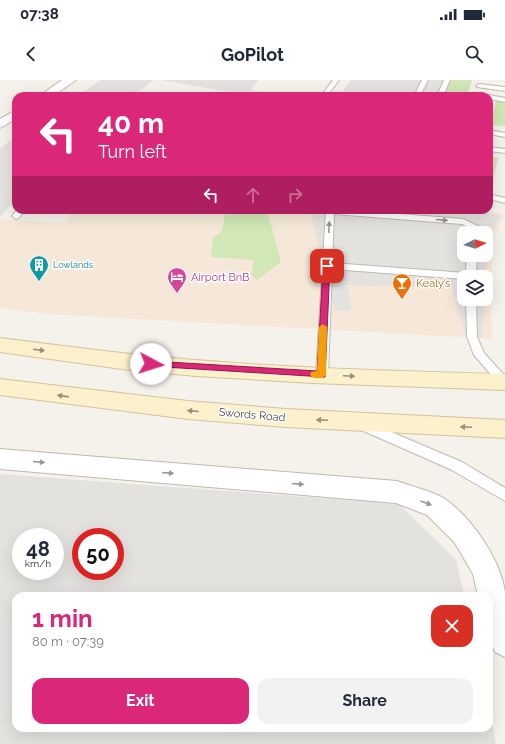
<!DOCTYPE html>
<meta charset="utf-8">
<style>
body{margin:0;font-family:Raleway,sans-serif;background:#f2f2f3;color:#1f2937;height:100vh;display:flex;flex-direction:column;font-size:15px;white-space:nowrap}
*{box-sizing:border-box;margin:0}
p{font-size:13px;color:#747a83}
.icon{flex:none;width:22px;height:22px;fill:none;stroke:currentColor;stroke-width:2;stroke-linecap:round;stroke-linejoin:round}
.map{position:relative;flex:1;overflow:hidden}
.sheet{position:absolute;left:12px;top:512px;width:481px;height:140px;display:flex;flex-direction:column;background:#fff;border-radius:12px;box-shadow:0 4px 16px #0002}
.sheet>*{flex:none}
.hud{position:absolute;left:12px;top:12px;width:481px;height:122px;border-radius:12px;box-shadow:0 4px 16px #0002;background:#db2777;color:#fff;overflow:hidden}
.needle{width:26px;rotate:85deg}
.buttons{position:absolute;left:457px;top:146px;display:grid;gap:8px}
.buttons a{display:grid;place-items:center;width:36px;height:36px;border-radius:8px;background:#fff;box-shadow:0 4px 16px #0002;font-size:20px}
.speed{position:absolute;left:12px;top:448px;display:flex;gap:8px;font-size:20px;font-weight:700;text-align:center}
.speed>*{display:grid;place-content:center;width:52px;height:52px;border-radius:50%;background:#fff;box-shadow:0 4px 16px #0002;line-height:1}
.speed small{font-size:10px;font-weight:400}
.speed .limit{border:6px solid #d22;background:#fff;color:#111}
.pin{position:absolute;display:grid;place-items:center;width:34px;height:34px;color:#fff;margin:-17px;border-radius:8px;box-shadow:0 2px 6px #0006}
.me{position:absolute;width:44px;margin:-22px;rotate:95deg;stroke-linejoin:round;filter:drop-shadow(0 0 3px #0008)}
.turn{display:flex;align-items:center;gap:14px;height:84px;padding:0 20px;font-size:18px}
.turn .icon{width:52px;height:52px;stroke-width:2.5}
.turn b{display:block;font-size:28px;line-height:34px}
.lanes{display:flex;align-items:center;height:38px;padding:0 20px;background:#0003;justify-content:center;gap:20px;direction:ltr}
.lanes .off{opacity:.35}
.round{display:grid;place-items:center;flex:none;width:42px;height:42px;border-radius:12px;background:#f2f2f3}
.overview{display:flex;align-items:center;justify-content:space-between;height:68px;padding:0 20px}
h1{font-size:24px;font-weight:700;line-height:30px;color:#db2777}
.button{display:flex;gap:8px;margin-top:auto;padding:8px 20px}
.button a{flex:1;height:46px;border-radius:12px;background:#db2777;color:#fff;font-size:16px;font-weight:700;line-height:46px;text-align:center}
.button a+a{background:#f2f2f3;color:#1f2937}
.status{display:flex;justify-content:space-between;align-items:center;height:28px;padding:0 20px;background:#fff;direction:ltr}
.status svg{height:11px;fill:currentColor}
header{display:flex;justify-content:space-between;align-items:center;height:52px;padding:0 20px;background:#fff;font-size:18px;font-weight:700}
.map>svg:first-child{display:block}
.commercial{fill:#f5e8d8;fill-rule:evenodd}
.green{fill:#d1e7b6}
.parking{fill:#e4e2df;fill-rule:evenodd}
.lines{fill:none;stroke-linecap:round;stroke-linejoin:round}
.lane-casing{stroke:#c0b9ae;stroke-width:2}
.street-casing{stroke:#c0b9ae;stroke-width:2}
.secondary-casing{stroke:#d2c49c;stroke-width:2}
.lane{fill:#fff;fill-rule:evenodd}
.street{fill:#fff;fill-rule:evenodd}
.secondary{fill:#fcf1cd;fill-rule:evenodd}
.oneway{fill:#9b9792}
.oneway2{fill:#9a917c}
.route{fill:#db2777;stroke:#8e194d}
.slow{fill:#f59e0b}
.labels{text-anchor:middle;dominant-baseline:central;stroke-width:3;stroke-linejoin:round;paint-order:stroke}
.far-culture-label{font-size:9px;fill:#0d838f;stroke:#fff;text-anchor:start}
.hotel-label{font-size:11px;fill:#b23c85;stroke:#fff;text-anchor:start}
.food-label{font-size:11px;fill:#c56008;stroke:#fff;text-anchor:start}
.street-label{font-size:11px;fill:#494239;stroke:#fff}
</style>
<div class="status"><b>07:38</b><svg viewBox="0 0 49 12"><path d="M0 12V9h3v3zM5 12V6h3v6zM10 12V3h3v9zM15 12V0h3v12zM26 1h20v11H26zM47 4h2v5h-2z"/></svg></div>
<header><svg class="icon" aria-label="back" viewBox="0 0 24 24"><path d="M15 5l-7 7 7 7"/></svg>GoPilot<svg class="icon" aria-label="search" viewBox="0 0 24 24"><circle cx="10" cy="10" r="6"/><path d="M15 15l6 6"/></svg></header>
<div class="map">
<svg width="505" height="664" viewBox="0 0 505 664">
<rect width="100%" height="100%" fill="#f5f2eb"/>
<path class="commercial" d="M 72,130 L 485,130 L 505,135 L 493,159 L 490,221 L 493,259 L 47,234 L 0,228 L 0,141 L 3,139 L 65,143 ZM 464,153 L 486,153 L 486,175 L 464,175 ZM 464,197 L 486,197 L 486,219 L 464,219 Z"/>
<g class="green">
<path d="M 451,0 L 472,0 L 467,16 L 444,16 Z"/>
<path d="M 496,21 L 505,23 L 505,46 L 490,45 Z"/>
<path d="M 489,76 L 498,78 L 490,112 L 489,112 Z"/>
<path d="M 226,130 L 267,130 L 281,182 L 257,200 L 251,195 L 254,180 L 211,177 L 213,158 L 222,151 Z"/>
</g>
<g class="parking">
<path d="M 101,0 L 154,0 L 133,16 L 77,16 Z"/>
<path d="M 161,0 L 259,0 L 250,10 L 286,16 L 252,16 Z"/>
<path d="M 351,0 L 444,0 L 437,16 L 340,16 Z"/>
<path d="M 16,57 L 16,119 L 0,137 L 0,68 Z"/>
<path d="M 310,130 L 476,130 L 501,136 L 488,159 L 486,197 L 464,197 L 464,219 L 485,219 L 482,257 L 466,256 L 452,208 L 348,205 L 351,231 L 335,231 ZM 464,153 L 486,153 L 486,175 L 464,175 Z"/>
<path d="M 0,394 L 399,424 L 456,480 L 464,516 L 16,516 L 16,648 L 489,648 L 489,630 L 496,664 L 0,664 ZM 21,457 L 55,457 L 55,491 L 21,491 ZM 81,457 L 115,457 L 115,491 L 81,491 Z"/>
</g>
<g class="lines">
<defs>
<g id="lane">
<path d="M 333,0 L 339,0 L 327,16 L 321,16 Z"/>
<path d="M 422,0 L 428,0 L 420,16 L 414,16 Z"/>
<path d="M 444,0 L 450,0 L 443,16 L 437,16 Z"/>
<path d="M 479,4 L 505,7 L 505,11 L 477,7 L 476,6 Z"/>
<path d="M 475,13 L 481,15 L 482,16 L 473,16 L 473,14 Z"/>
<path d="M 489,15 L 505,18 L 505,22 L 489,19 L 489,16 L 486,16 Z"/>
<path d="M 489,50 L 505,53 L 505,57 L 489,54 Z"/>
<path d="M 489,67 L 505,69 L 505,73 L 489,71 Z"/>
<path d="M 489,114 L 505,118 L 505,123 L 489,119 Z"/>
<path d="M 17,130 L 25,130 L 19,138 L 16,139 L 12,136 Z"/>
<path d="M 326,130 L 349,130 L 463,139 L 480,147 L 479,153 L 471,153 L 471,148 L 462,144 L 334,134 L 332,183 L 466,193 L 467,175 L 477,175 L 476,196 L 464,197 L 464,199 L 332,189 L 328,295 L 326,298 L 322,299 L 318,298 L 316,295 Z"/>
<path d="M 466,219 L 476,219 L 477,257 L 484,273 L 505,296 L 505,306 L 500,305 L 474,275 L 467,257 Z"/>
<path d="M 363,340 L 462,382 L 505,408 L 505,421 L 452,390 L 359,349 L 357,345 L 359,341 Z"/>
</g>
<g id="street">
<path d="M 62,0 L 76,0 L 53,16 L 39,16 Z"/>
<path d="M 16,30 L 16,39 L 0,48 L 0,39 Z"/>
<path d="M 0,369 L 397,401 C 410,406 435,412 445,419 C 471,437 502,481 505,513 C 505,534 505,556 505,577 L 495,572 L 489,557 L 489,516 L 478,516 L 473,494 L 455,463 L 427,435 L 396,423 L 0,389 Z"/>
</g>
<g id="secondary">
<path d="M 0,258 C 57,265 114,273 172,278 C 283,288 394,291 505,294 L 505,310 L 312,303 L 196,296 L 122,289 L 0,272 Z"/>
<path d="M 0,299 L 188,321 L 286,329 L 505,340 L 505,358 L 286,347 L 188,339 L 0,315 Z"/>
</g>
</defs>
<use href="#lane" class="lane-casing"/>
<use href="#street" class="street-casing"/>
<use href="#secondary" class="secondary-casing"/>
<use href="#lane" class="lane"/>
<use href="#street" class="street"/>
<use href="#secondary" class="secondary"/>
</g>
<defs><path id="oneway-solid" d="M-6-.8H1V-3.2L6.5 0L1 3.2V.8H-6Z"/></defs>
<g class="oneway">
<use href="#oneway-solid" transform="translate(442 140) rotate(5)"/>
<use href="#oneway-solid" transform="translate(329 147) rotate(-88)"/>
<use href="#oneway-solid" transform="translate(39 382) rotate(5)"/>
<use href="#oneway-solid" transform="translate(168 393) rotate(5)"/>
<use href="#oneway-solid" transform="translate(298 404) rotate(5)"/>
<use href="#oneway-solid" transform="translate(426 423) rotate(20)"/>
</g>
<g class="oneway2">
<use href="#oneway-solid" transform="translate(39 270) rotate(7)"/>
<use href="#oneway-solid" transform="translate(349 296) rotate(2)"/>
<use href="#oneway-solid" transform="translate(63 316) rotate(-172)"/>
<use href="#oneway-solid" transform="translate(193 331) rotate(-175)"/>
<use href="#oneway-solid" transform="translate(322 340) rotate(-177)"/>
<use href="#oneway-solid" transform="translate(466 347) rotate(-177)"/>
</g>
<path class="route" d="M 327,184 L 330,186 L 325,297 L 148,286 L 147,284 L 148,282 L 151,281 L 317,291 L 323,186 Z"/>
<path class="slow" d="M 323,244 L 327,247 L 326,295 L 322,298 L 314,298 L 310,295 L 311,292 L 317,291 L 319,247 Z"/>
<defs>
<symbol id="building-pin" viewBox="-11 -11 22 30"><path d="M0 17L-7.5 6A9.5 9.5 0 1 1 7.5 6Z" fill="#0f9aa8" stroke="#fff"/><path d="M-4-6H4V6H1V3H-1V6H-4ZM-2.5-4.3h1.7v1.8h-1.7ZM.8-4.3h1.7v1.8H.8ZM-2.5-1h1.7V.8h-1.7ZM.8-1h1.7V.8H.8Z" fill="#fff"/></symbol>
<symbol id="hotel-pin" viewBox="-11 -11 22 30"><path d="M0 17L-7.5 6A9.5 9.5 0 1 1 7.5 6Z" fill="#d1479c" stroke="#fff"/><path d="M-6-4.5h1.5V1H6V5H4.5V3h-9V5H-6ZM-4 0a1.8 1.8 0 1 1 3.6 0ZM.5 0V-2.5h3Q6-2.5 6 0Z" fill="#fff"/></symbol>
<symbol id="bar-pin" viewBox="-11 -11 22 30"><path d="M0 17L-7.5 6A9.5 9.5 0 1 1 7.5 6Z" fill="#e8710a" stroke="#fff"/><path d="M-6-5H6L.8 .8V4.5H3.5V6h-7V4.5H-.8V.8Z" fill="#fff"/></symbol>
</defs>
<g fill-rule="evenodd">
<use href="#building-pin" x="28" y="174" width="22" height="30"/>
<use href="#hotel-pin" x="166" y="186" width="22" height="30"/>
<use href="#bar-pin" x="391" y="192" width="22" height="30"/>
</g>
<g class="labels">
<g class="far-culture-label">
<text x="53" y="185">Lowlands</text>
</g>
<g class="hotel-label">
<text x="191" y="197">Airport BnB</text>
</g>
<g class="food-label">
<text x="416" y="203">Kealy’s</text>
</g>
<g class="street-label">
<text transform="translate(252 335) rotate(5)">Swords Road</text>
</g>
</g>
</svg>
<div class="buttons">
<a><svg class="needle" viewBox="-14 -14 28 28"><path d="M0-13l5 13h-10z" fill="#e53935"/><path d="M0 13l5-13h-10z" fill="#747a83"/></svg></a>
<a><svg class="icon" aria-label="layers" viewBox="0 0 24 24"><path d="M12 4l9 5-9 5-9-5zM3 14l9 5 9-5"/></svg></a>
</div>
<div class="speed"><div>48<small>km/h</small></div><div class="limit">50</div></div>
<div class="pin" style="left:327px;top:186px;background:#d93025"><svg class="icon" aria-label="arrive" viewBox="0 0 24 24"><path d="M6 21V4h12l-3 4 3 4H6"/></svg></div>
<svg class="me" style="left:151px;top:284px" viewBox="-20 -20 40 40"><circle r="19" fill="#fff"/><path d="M0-13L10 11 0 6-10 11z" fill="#db2777"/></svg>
<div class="hud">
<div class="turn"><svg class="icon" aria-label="left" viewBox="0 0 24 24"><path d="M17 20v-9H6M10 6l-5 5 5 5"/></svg><div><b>40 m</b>Turn left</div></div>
<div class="lanes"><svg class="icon" aria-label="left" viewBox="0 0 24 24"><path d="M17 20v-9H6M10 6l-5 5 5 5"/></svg><svg class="icon off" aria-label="ahead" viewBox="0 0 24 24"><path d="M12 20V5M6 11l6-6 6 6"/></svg><svg class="icon off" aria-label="right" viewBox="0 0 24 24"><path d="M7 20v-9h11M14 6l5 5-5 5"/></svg></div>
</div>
<section class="sheet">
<div class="overview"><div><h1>1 min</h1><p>80 m · 07:39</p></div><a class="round" style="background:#d93025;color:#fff"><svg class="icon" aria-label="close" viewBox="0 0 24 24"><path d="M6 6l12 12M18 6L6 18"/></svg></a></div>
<div class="button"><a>Exit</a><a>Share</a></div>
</section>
</div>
